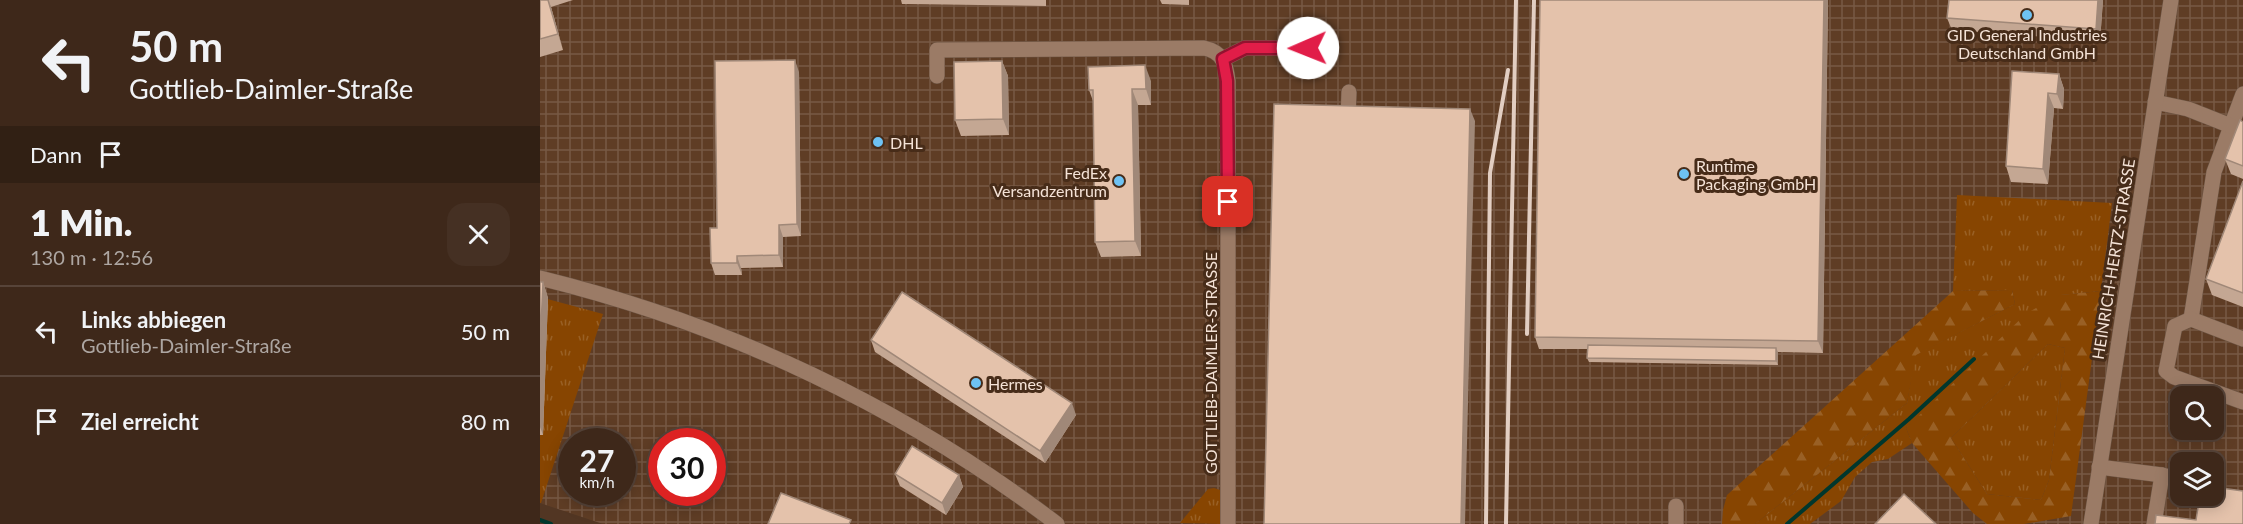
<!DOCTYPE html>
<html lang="de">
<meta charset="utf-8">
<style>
body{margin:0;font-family:Lato,sans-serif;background:#453023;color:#f1f3f6;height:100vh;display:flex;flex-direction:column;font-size:22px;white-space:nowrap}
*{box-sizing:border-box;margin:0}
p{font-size:20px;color:#ada6a2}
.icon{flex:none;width:33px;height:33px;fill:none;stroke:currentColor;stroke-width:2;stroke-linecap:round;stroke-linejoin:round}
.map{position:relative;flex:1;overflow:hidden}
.details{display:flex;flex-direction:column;background:#3e281a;width:540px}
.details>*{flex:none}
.hud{background:#3e281a;color:#f1f3f6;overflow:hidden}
.controls{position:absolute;left:1630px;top:386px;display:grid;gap:12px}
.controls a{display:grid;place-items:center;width:54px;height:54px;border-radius:12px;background:#3e281a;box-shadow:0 3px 15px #0003,0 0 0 2px #574439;font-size:30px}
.speed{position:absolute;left:18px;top:428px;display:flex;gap:12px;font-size:30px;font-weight:700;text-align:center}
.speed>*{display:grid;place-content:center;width:78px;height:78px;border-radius:50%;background:#3e281a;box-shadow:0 3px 15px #0003,0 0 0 2px #574439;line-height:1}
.speed small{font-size:15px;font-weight:400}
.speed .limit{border:9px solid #d22;background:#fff;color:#111}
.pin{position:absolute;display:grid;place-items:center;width:51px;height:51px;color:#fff;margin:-26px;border-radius:12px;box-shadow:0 3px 9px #0006}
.me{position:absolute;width:66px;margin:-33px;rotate:269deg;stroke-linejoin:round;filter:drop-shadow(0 0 4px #0008)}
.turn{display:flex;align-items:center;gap:21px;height:126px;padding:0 30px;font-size:27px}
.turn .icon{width:78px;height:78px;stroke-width:2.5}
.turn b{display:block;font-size:42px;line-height:51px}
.then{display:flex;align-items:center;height:57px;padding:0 30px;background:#0003;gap:12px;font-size:22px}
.round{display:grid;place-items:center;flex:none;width:63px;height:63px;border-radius:18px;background:#453023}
.head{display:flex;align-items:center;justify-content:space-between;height:102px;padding:0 30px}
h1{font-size:36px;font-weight:800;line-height:45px}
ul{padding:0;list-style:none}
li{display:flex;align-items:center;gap:18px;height:90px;padding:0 30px;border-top:2px solid #574439}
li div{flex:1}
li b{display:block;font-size:22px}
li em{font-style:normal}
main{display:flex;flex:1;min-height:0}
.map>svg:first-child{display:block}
.industrial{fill:url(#industrial-grid);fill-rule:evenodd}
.grass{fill:url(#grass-tufts)}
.forest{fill:url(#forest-firs);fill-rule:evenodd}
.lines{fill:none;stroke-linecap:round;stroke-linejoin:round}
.stream{stroke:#00372d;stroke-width:4}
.minor-casing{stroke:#6c5443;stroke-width:16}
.minor{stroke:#9b7b66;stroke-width:15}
.rail{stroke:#e2cec2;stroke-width:4}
.wall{fill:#c4a793}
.shaded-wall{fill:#a08878}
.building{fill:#e4c2ab;stroke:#a08878;stroke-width:1.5}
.route-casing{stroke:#92132f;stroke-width:15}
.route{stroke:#e11d48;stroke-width:10}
.poi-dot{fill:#6ec2f3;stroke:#472c19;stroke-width:2}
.labels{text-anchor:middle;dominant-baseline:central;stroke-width:6;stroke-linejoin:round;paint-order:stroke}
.poi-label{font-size:16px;fill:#f5e3d7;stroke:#472c19;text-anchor:start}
.street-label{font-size:16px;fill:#f5e3d7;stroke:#472c19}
</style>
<main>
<section class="details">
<div class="hud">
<div class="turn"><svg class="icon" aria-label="left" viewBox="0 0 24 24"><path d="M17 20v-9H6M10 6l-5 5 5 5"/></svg><div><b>50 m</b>Gottlieb-Daimler-Straße</div></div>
<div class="then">Dann<svg class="icon" aria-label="arrive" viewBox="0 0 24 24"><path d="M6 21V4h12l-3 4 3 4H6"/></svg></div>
</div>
<div class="head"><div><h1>1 Min.</h1><p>130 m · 12:56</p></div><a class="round"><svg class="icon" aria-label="close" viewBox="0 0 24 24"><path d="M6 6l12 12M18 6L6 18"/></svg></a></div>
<ul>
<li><svg class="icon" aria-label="left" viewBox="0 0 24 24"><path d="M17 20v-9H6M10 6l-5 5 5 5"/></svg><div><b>Links abbiegen</b><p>Gottlieb-Daimler-Straße</p></div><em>50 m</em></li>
<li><svg class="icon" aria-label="arrive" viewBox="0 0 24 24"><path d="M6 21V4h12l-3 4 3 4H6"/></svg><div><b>Ziel erreicht</b></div><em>80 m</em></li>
</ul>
</section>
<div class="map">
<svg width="1703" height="524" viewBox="0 0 1703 524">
<defs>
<pattern id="industrial-grid" width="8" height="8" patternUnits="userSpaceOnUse" patternTransform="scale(1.5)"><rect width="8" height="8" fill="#5f3d25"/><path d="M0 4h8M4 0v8" fill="none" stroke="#775944"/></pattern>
<pattern id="grass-tufts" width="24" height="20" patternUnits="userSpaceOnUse" patternTransform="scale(1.5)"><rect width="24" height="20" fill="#874501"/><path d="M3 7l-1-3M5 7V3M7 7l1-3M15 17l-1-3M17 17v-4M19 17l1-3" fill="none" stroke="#996025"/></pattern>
<pattern id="forest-firs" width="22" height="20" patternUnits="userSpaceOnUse" patternTransform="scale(1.5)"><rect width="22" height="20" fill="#874501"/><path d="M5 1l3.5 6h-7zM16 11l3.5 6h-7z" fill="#996025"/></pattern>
</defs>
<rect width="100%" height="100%" fill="#523623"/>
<path class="industrial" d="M 0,0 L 1703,0 L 1703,524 L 63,524 L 0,503 ZM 1641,396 L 1674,396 L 1674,429 L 1641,429 ZM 32,441 L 82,441 L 82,492 L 32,492 ZM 122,441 L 172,441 L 172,492 L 122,492 ZM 1641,462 L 1674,462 L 1674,495 L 1641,495 Z"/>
<g class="grass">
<path d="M 1417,195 L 1572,203 L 1561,291 L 1521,295 L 1366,428 L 1372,443 L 1348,459 L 1332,462 L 1315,477 L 1301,501 L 1270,524 L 1215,524 L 1367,403 L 1375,355 L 1475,304 L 1472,290 L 1413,291 Z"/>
<path d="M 0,297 L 63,314 L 1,503 L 0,503 Z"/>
<path d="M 1508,344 L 1525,348 L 1509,480 L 1501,500 L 1447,494 L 1411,438 Z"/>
<path d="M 674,488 L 680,490 L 682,496 L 682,524 L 640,523 L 668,489 Z"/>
</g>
<g class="forest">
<path d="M 1472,290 L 1475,304 L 1376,355 L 1367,403 L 1215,524 L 1182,524 L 1183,510 L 1187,495 L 1413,291 Z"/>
<path d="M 1561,291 L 1531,516 L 1484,524 L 1447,524 L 1433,513 L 1372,443 L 1366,428 L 1487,313 L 1520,295 ZM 1508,344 L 1525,348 L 1509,480 L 1501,500 L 1447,494 L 1411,438 Z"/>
</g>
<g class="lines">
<g class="stream">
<path d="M 0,520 L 11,524"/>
<path d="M 1247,524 L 1369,419 L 1434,359"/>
</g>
<defs>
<g id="minor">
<path d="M 683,59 L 705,48 L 768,48"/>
<path d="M 397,76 L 397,50 L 664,48 C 683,52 686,64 688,81 L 688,524"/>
<path d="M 1703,94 L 1674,172 L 1651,319 L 1703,339"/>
<path d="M 1615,102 L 1648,109 L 1691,126"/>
<path d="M 808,118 L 809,92"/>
<path d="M 0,278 C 187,324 364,407 517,524"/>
<path d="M 1651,319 L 1635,326 L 1626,371 L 1634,377 L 1703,402"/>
<path d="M 1559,467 L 1622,475 L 1641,480"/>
<path d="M 1136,524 L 1136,506"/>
<path d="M 1551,524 L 1631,0"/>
<path d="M 1614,524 L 1622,475"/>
</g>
</defs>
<use href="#minor" class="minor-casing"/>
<use href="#minor" class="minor"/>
<g class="rail">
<path d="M 987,334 L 994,0"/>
<path d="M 946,524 L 950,173 L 968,70"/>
<path d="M 966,524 L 976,0"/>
</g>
</g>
<g class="wall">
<path d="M 0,0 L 33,0 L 11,7 L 23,50 L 0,57 Z"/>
<path d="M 361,0 L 506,0 L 506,6 L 362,4 Z"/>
<path d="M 620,0 L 649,0 L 649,5 L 622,4 Z"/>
<path d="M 1288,0 L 1283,353 L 1238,352 L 1238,365 L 1049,362 L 1047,358 L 1048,349 L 999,349 L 995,337 Z"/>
<path d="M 1409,0 L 1563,0 L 1560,41 L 1412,30 L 1407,18 Z"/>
<path d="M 462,61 L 468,76 L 469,135 L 421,136 L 415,120 Z"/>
<path d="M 259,72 L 261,236 L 243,237 L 243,267 L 201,268 L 202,275 L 175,275 L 171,263 L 177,228 Z"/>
<path d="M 1519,74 L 1524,89 L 1523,109 L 1514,108 L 1508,184 L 1471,182 L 1466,166 Z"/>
<path d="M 611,81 L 611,105 L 598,105 L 601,256 L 561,257 L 555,242 L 553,101 L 549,90 Z"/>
<path d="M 1703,122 L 1703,179 L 1691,174 L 1685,159 Z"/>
<path d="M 1703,181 L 1703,307 L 1672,295 L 1666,279 Z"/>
<path d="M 0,282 L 3,282 L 8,298 L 3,435 L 0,435 Z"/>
<path d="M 331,340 L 536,415 L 505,463 L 335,352 Z"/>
<path d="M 355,474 L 419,475 L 423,487 L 406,515 L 360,486 Z"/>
</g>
<g class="shaded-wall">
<path d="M 8,0 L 11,7 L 23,50 L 18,34 Z"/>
<path d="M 1284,0 L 1288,0 L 1283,353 L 1278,341 Z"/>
<path d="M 1558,0 L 1563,0 L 1560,41 L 1556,29 Z"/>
<path d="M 255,60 L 259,72 L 261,236 L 257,224 Z"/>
<path d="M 462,61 L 468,76 L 469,135 L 463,119 Z"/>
<path d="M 605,65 L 611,81 L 611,105 L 606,89 Z"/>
<path d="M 1519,74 L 1524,89 L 1523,109 L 1517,94 Z"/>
<path d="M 592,89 L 598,105 L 601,256 L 595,241 Z"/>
<path d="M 1508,93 L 1514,108 L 1508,184 L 1503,169 Z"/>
<path d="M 930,109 L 935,121 L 925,524 L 921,524 Z"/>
<path d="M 239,225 L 243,237 L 243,267 L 239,255 Z"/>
<path d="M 197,256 L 201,268 L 202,275 L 197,263 Z"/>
<path d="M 3,282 L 8,298 L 3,435 L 0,427 L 0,349 Z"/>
<path d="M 1236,348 L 1238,352 L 1238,365 L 1236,361 Z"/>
<path d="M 532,403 L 536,415 L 505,463 L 500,451 Z"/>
<path d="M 419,475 L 423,487 L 406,515 L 402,503 Z"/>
</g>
<g class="building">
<path d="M 0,0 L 8,0 L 18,34 L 0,39 Z"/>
<path d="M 1000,0 L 1284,0 L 1278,341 L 995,337 Z"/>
<path d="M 1409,0 L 1558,0 L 1556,29 L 1407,18 Z"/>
<path d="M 255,60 L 257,224 L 239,225 L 239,255 L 197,256 L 197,263 L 171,263 L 170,228 L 177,228 L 175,61 Z"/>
<path d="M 462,61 L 463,119 L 415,120 L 414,62 Z"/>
<path d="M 605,65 L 606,89 L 592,89 L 595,241 L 555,242 L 553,90 L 549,90 L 548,67 Z"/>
<path d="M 1472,71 L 1519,74 L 1517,94 L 1508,93 L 1503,169 L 1466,166 Z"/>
<path d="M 734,104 L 930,109 L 921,524 L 724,524 Z"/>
<path d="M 1700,120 L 1703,122 L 1703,166 L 1685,159 Z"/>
<path d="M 1703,181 L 1703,293 L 1666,279 Z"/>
<path d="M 0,282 L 3,282 L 0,349 Z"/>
<path d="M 362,292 L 532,403 L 500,451 L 331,340 Z"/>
<path d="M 1048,345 L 1236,348 L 1236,361 L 1047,358 Z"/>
<path d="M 372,446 L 419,475 L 402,503 L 355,474 Z"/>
<path d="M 1674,487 L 1703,491 L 1703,524 L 1615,524 L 1616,515 L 1656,520 L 1660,495 L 1674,495 Z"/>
<path d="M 241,493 L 311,520 L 309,524 L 228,524 Z"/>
<path d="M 1364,494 L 1396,524 L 1335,524 Z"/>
</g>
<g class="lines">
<defs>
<path id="route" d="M 688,202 L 687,81 L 683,59 L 705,48 L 768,48"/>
</defs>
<use href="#route" class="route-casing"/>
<use href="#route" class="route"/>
</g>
<g class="poi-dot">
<circle cx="1487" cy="15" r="6"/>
<circle cx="338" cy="142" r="6"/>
<circle cx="1144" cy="174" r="6"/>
<circle cx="579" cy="181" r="6"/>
<circle cx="436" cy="383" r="6"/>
</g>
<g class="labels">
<g class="poi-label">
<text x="1487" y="34" text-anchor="middle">GID General Industries<tspan x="1487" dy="18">Deutschland GmbH</tspan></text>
<text x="350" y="142">DHL</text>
<text x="1156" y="165">Runtime<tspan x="1156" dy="18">Packaging GmbH</tspan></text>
<text x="567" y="172" text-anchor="end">FedEx<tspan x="567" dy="18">Versandzentrum</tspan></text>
<text x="448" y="383">Hermes</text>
</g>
<g class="street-label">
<text transform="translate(1573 259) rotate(-81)">HEINRICH-HERTZ-STRASSE</text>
<text transform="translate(670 363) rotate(-90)">GOTTLIEB-DAIMLER-STRASSE</text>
</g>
</g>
</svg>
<div class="controls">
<a><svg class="icon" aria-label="search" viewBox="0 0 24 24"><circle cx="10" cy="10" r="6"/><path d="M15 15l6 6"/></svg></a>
<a><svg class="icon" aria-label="layers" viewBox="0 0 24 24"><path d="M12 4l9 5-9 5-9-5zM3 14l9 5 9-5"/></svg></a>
</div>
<div class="speed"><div>27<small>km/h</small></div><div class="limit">30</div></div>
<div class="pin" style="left:688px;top:202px;background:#d93025"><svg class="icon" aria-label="arrive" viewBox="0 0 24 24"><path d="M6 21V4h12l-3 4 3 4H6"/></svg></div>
<svg class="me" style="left:768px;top:48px" viewBox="-20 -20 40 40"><circle r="19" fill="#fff"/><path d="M0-13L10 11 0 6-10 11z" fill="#e11d48"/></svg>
</div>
</main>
